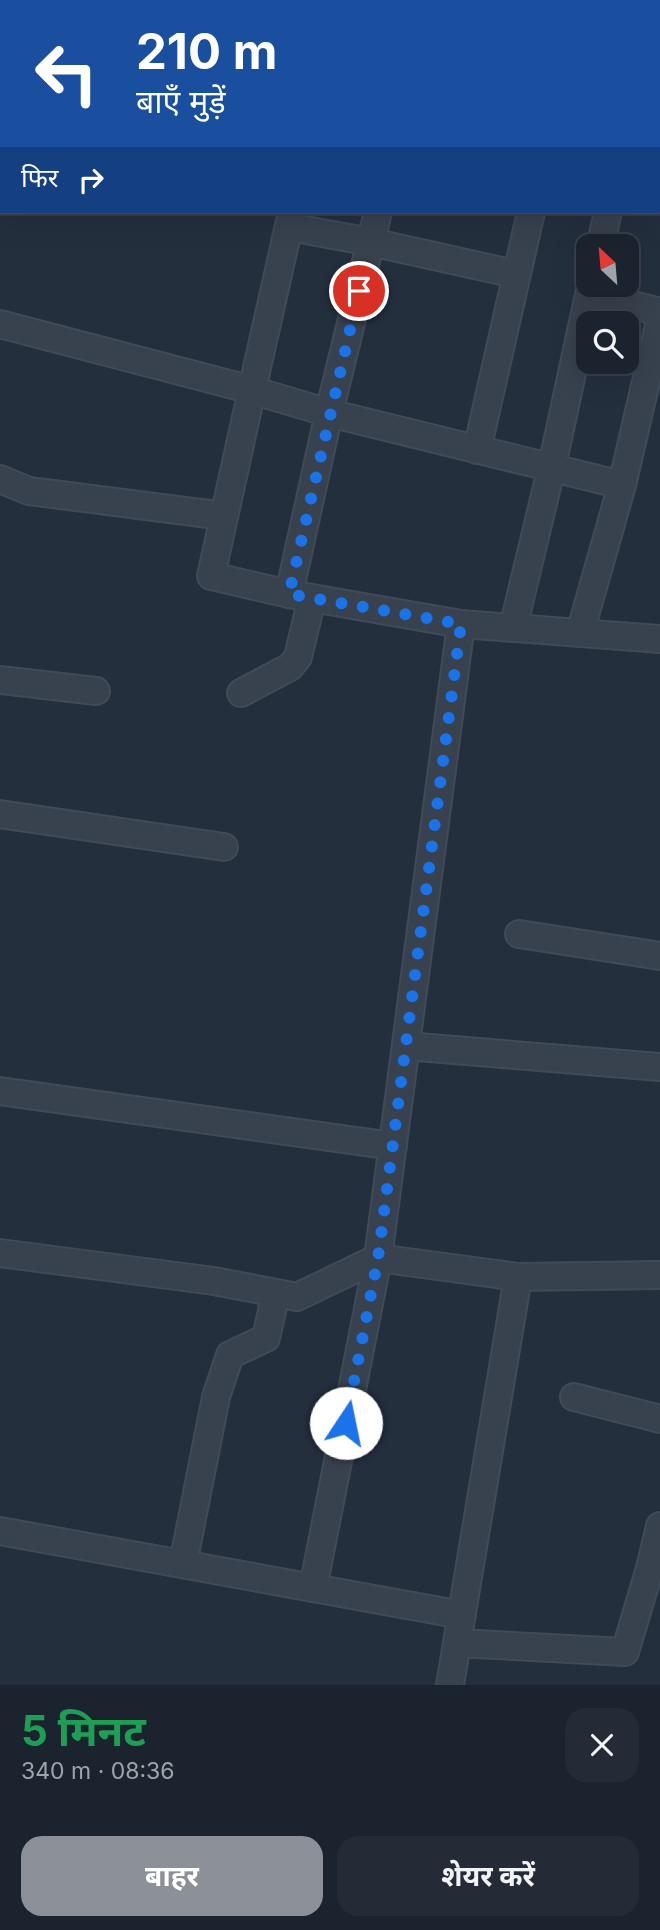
<!DOCTYPE html>
<html lang="hi">
<meta charset="utf-8">
<style>
body{margin:0;font-family:Inter,"Noto Sans Devanagari",sans-serif;background:#242b36;color:#f1f3f6;height:100vh;display:flex;flex-direction:column;font-size:26px;white-space:nowrap}
*{box-sizing:border-box;margin:0}
p{font-size:23px;color:#a0a4aa}
.icon{flex:none;width:38px;height:38px;fill:none;stroke:currentColor;stroke-width:2;stroke-linecap:round;stroke-linejoin:round}
.map{position:relative;height:1685px;overflow:hidden}
.sheet{display:flex;flex-direction:column;background:#1b232e;flex:1}
.sheet>*{flex:none}
.guide{position:absolute;left:0px;top:0px;width:662px;height:214px;box-shadow:0 7px 28px #0002,0 0 0 2px #39404a;background:#1a4fa0;color:#fff;overflow:hidden}
.needle{width:46px;rotate:334deg}
.fabs{position:absolute;left:576px;top:234px;display:grid;gap:14px}
.fabs a{display:grid;place-items:center;width:63px;height:63px;border-radius:14px;background:#1b232e;box-shadow:0 7px 28px #0002,0 0 0 2px #39404a;font-size:35px}
.pin{position:absolute;display:grid;place-items:center;width:60px;height:60px;color:#fff;margin:-30px;border:4px solid #fff;border-radius:50%;box-shadow:0 2px 7px #0007}
.me{position:absolute;width:77px;margin:-38px;rotate:11deg;stroke-linejoin:round;filter:drop-shadow(0 0 5px #0008)}
.turn{display:flex;align-items:center;gap:24px;height:147px;padding:0 21px;font-size:32px}
.turn .icon{width:91px;height:91px;stroke-width:2.5}
.turn b{display:block;font-size:49px;line-height:60px}
.then{display:flex;align-items:center;height:66px;padding:0 21px;background:#0003;gap:14px;font-size:26px}
.round{display:grid;place-items:center;flex:none;width:74px;height:74px;border-radius:21px;background:#242b36}
.headline{display:flex;align-items:center;justify-content:space-between;height:119px;padding:0 21px}
h1{font-size:42px;font-weight:700;line-height:52px;color:#1e9e55}
.primary-button{display:flex;gap:14px;margin-top:auto;padding:14px 21px}
.primary-button a{flex:1;height:80px;border-radius:21px;background:#8c9099;color:#fff;font-size:28px;font-weight:700;line-height:80px;text-align:center}
.primary-button a+a{background:#242b36;color:#f1f3f6}
.map>svg:first-child{display:block}
.lines{fill:none;stroke-linecap:round;stroke-linejoin:round}
.minor-casing{stroke:#414a57;stroke-width:30}
.minor{stroke:#38414e;stroke-width:26}
.route{stroke:#1a73e8;stroke-width:12;stroke-dasharray:0 21.6}
</style>
<div class="map">
<svg width="660" height="1685" viewBox="0 0 660 1685">
<rect width="100%" height="100%" fill="#242f3e"/>
<g class="lines">
<defs>
<g id="minor">
<path d="M 337,2 L 337,0"/>
<path d="M 431,2 L 431,0"/>
<path d="M 580,2 L 581,0"/>
<path d="M 660,2 L 660,1"/>
<path d="M 0,11 L 2,12"/>
<path d="M 292,212 L 252,390 L 329,413 L 622,485"/>
<path d="M 289,227 L 371,242 L 515,274"/>
<path d="M 600,247 L 608,212"/>
<path d="M 589,294 L 660,312"/>
<path d="M 0,324 L 252,390 L 211,576 L 289,594 L 461,624 L 660,639"/>
<path d="M 477,450 L 531,212"/>
<path d="M 0,479 L 29,491 L 224,516"/>
<path d="M 289,594 L 329,413 L 378,212"/>
<path d="M 513,628 L 552,466 L 591,285"/>
<path d="M 580,633 L 622,485 L 660,321"/>
<path d="M 0,680 L 96,691"/>
<path d="M 241,693 L 290,667 L 298,657 L 312,598"/>
<path d="M 0,814 L 224,847"/>
<path d="M 519,934 L 660,956"/>
<path d="M 406,1046 L 660,1067"/>
<path d="M 0,1091 L 393,1146"/>
<path d="M 0,1253 L 214,1281 L 297,1297 L 378,1258 L 313,1588"/>
<path d="M 518,1277 L 660,1275"/>
<path d="M 574,1397 L 660,1419"/>
<path d="M 0,1531 L 462,1615"/>
<path d="M 183,1564 L 216,1397 L 230,1355 L 266,1338 L 276,1293"/>
<path d="M 457,1643 L 625,1652 L 650,1568 L 660,1526"/>
<path d="M 450,1685 L 518,1277 L 378,1258 L 461,624"/>
</g>
</defs>
<use href="#minor" class="minor-casing"/>
<use href="#minor" class="minor"/>
</g>
<g class="lines">
<path class="route" d="M 346,1423 L 378,1258 L 461,624 L 289,594 L 359,291"/>
</g>
</svg>
<div class="fabs">
<a><svg class="needle" viewBox="-14 -14 28 28"><path d="M0-13l5 13h-10z" fill="#e53935"/><path d="M0 13l5-13h-10z" fill="#a0a4aa"/></svg></a>
<a><svg class="icon" aria-label="search" viewBox="0 0 24 24"><circle cx="10" cy="10" r="6"/><path d="M15 15l6 6"/></svg></a>
</div>
<div class="pin" style="left:359px;top:291px;background:#d93025"><svg class="icon" aria-label="arrive" viewBox="0 0 24 24"><path d="M6 21V4h12l-3 4 3 4H6"/></svg></div>
<svg class="me" style="left:346px;top:1423px" viewBox="-20 -20 40 40"><circle r="19" fill="#fff"/><path d="M0-13L10 11 0 6-10 11z" fill="#1a73e8"/></svg>
<div class="guide">
<div class="turn"><svg class="icon" aria-label="left" viewBox="0 0 24 24"><path d="M17 20v-9H6M10 6l-5 5 5 5"/></svg><div><b>210 m</b>बाएँ मुड़ें</div></div>
<div class="then">फिर<svg class="icon" aria-label="right" viewBox="0 0 24 24"><path d="M7 20v-9h11M14 6l5 5-5 5"/></svg></div>
</div>
</div>
<section class="sheet">
<div class="headline"><div><h1>5 मिनट</h1><p>340 m · 08:36</p></div><a class="round"><svg class="icon" aria-label="close" viewBox="0 0 24 24"><path d="M6 6l12 12M18 6L6 18"/></svg></a></div>
<div class="primary-button"><a>बाहर</a><a>शेयर करें</a></div>
</section>
